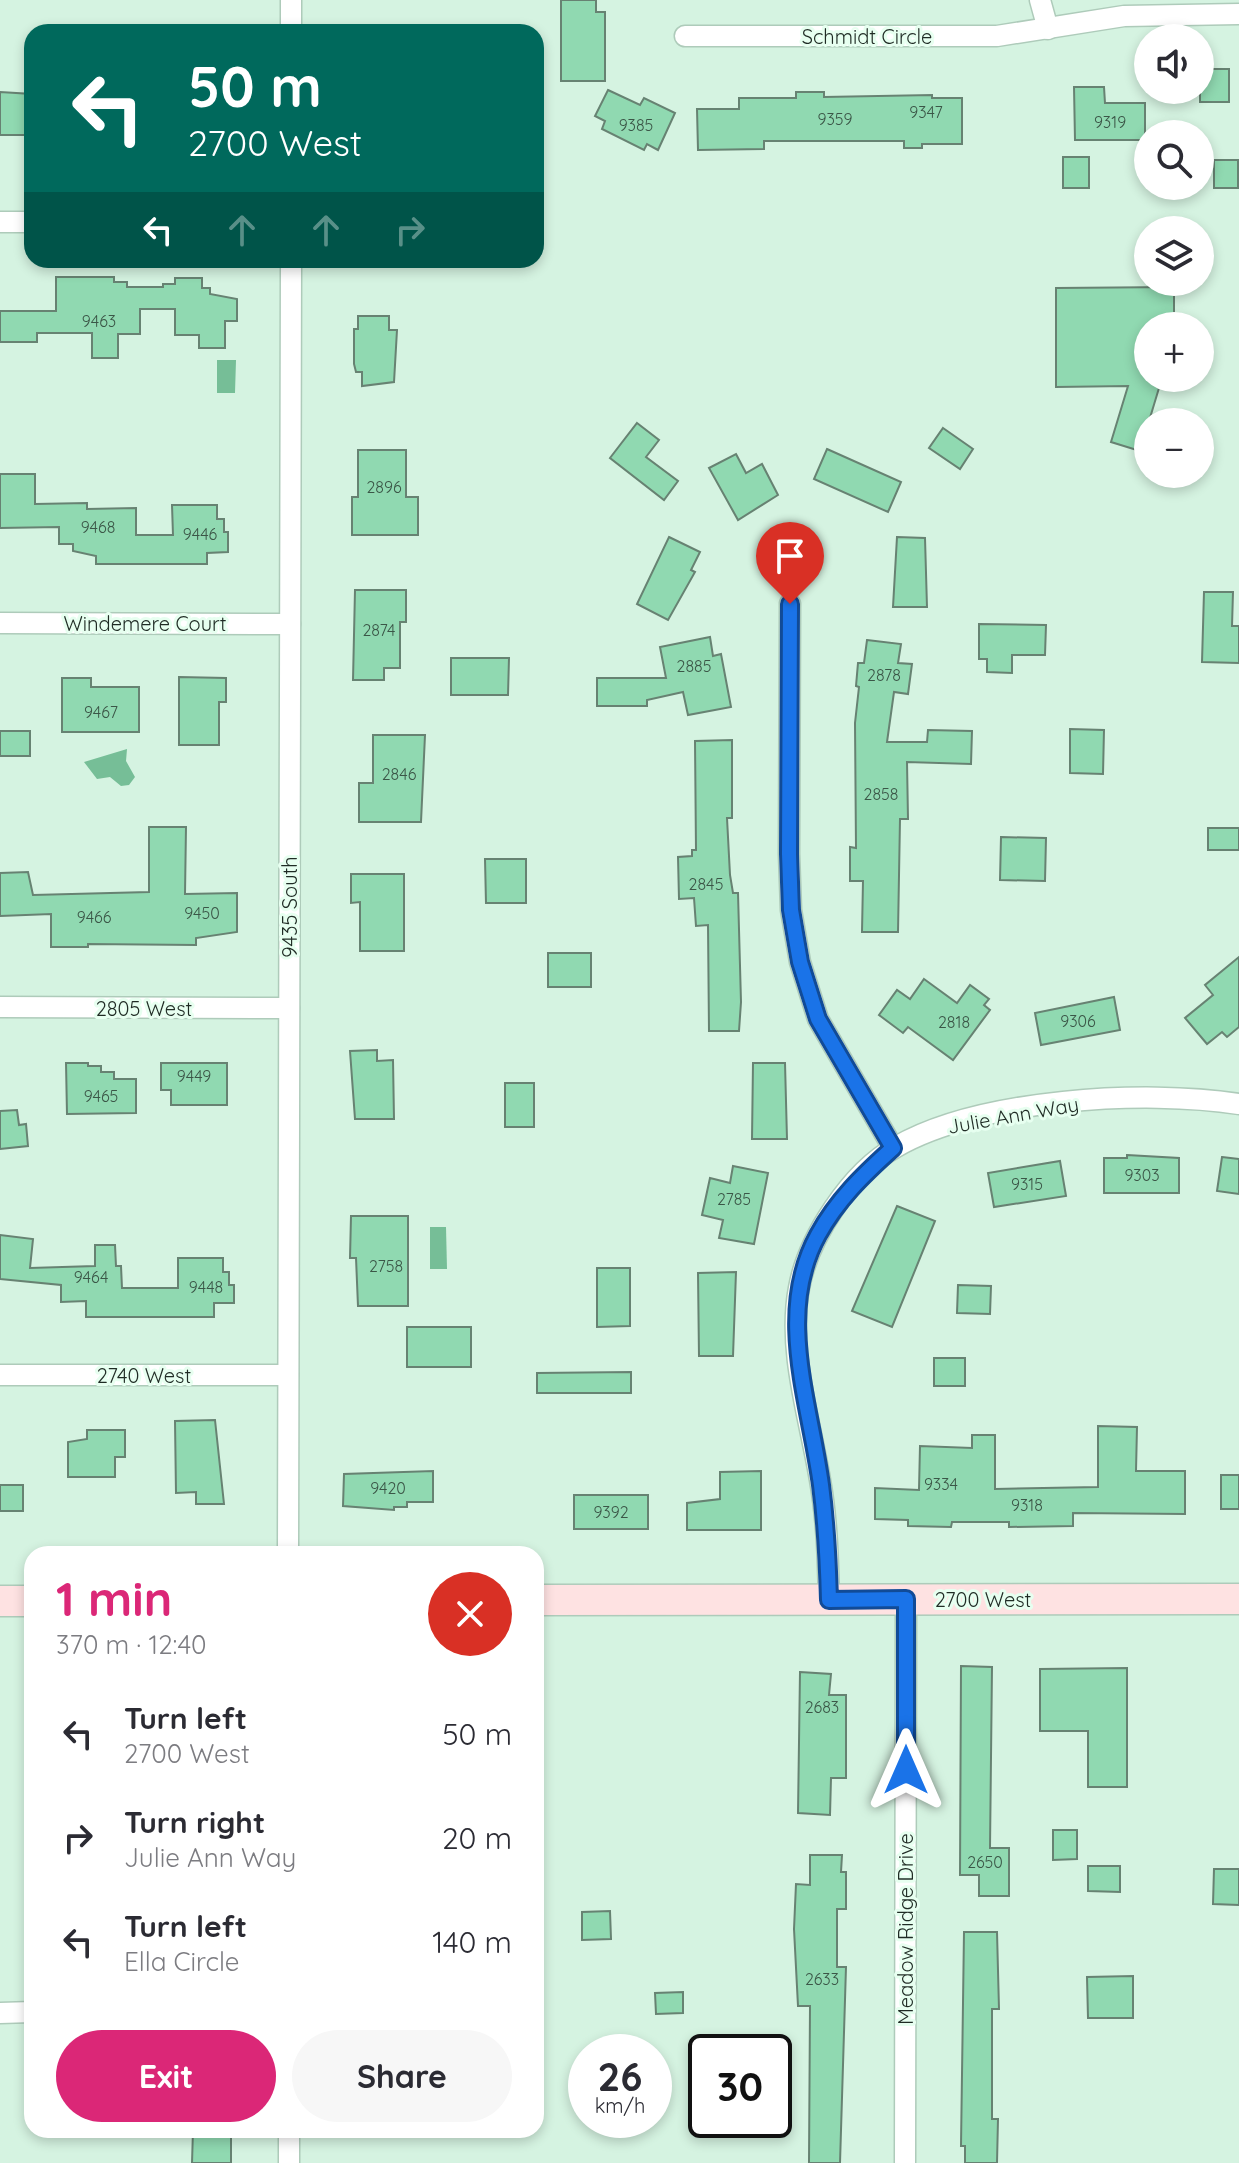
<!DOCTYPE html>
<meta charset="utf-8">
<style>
body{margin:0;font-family:Quicksand,sans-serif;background:#f7f7f7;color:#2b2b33;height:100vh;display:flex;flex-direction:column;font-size:30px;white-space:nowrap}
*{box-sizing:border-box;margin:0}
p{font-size:26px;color:#7c7c81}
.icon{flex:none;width:44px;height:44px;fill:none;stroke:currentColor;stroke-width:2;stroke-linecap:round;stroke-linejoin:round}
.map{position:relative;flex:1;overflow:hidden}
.panel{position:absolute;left:24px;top:1546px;width:520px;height:592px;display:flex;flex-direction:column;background:#fff;border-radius:24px;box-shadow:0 4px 12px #0003}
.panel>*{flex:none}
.banner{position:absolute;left:24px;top:24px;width:520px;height:244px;border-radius:24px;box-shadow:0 4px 12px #0003;background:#00695c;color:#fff;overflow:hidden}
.tools{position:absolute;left:1134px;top:24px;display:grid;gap:16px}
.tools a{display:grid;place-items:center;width:80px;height:80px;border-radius:50%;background:#fff;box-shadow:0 4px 12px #0003;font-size:40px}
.speed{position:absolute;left:568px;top:2034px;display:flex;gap:16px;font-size:40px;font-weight:700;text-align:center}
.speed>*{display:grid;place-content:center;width:104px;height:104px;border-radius:50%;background:#fff;box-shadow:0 4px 12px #0003;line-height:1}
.speed small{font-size:20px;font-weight:400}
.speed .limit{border:4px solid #111;border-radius:12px;background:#fff;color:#111}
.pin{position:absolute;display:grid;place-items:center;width:68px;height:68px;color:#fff;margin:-82px -34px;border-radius:50% 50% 50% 0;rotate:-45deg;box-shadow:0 0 8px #0007}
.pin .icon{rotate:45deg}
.me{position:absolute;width:88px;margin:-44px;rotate:0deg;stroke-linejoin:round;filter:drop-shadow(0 0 6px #0008)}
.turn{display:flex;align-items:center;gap:28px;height:168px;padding:0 32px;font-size:36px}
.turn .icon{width:104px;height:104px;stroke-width:2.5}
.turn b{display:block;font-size:56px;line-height:68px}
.lanes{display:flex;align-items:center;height:76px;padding:0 32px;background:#0003;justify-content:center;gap:40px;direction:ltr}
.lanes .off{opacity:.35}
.round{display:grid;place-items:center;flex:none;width:84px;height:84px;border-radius:42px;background:#f7f7f7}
.summary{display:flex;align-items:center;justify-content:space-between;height:136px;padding:0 32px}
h1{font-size:48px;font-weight:800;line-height:60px;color:#db2777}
.action{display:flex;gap:16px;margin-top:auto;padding:16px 32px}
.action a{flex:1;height:92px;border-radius:48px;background:#db2777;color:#fff;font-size:32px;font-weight:800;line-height:92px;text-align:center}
.action a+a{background:#f7f7f7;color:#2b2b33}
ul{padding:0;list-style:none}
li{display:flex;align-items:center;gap:24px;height:104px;padding:0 32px}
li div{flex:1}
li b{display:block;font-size:30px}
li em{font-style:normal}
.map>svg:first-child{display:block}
.water{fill:#76be97}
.building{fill:#90d9b1;stroke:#678272;stroke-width:2}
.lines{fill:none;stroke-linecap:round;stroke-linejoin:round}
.minor-casing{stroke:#aecbba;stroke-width:23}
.secondary-casing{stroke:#aecbba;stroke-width:33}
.minor{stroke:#fff;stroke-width:20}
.secondary{stroke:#fee2e2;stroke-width:30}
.route-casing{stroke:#114b97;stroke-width:20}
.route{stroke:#1a73e8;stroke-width:14}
.labels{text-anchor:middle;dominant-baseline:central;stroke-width:6;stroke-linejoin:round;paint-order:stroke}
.number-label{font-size:16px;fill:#3b5647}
.street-label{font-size:20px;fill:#1f2b24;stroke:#e7fff0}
</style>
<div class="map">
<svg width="1239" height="2163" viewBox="0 0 1239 2163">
<rect width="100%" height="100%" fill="#d5f3e1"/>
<g class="water">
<path d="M 217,360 L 236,360 L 235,393 L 217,393 Z"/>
<path d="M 127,749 L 126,761 L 135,777 L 129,785 L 121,786 L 110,777 L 97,779 L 84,762 Z"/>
<path d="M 430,1227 L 446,1227 L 447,1269 L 430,1269 Z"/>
</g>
<g class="building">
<path d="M 561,0 L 596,0 L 596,12 L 605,12 L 605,81 L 561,81 Z"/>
<rect x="1200" y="69" width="29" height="33"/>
<path d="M 1074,87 L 1104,87 L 1105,103 L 1145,103 L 1145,140 L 1075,140 Z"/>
<path d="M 608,90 L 640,105 L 644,98 L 675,113 L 658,150 L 647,144 L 644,150 L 602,129 L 605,121 L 595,116 Z"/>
<path d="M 0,92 L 32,94 L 32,135 L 0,135 Z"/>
<path d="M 796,92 L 824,92 L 824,97 L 932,95 L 932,98 L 962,98 L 962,144 L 922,144 L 922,148 L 904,148 L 904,141 L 764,141 L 764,149 L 698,150 L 697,109 L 739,109 L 739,98 L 796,98 Z"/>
<rect x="1063" y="157" width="26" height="31"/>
<rect x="1214" y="160" width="24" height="28"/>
<path d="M 56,277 L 114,277 L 114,282 L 127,282 L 127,287 L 163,287 L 163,284 L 175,284 L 175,278 L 202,278 L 202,288 L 210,288 L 210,294 L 237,299 L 237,321 L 225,321 L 225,348 L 199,348 L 199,335 L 175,335 L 175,309 L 140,309 L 140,334 L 118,334 L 118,358 L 92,358 L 92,333 L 37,333 L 37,342 L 0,342 L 0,311 L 56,311 Z"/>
<path d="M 1174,287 L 1174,326 L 1148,326 L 1148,378 L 1162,378 L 1140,451 L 1111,442 L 1128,386 L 1056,387 L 1056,288 Z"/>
<path d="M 358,316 L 389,316 L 389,330 L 397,330 L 394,382 L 362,386 L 362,372 L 356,372 L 354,364 L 354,329 L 358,329 Z"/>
<path d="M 637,423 L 659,440 L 646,457 L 678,481 L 664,500 L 610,458 Z"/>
<path d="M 943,428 L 973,449 L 960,469 L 929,448 Z"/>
<path d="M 827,449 L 901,482 L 888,512 L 814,479 Z"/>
<path d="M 358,450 L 406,450 L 406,497 L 418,497 L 418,535 L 352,535 L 352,497 L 358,497 Z"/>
<path d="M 736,454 L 746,473 L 762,464 L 778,495 L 738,520 L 709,468 Z"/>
<path d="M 0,474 L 35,474 L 35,504 L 87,503 L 87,509 L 136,508 L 136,535 L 173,535 L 172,505 L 217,505 L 217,519 L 224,519 L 224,532 L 228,532 L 228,552 L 207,553 L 207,564 L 96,564 L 96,556 L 73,551 L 73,544 L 59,544 L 59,527 L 0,528 Z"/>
<path d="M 669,537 L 700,552 L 691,570 L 695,572 L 668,620 L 637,604 Z"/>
<path d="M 897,537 L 925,538 L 927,607 L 893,607 Z"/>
<path d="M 355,590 L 406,590 L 406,622 L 400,622 L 400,668 L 384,668 L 384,680 L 353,680 Z"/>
<path d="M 1204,592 L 1233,592 L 1232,626 L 1239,626 L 1239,663 L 1202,662 Z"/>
<path d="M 979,624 L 1046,625 L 1045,655 L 1012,655 L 1012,673 L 987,672 L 987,659 L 979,659 Z"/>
<path d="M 710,637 L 713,656 L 721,654 L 731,707 L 688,715 L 683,692 L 647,700 L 647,706 L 597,706 L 597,678 L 666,678 L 660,647 Z"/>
<path d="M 867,640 L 901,644 L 898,663 L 912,664 L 908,694 L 894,692 L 887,742 L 927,742 L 928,730 L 972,731 L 971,764 L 907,762 L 908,819 L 900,819 L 898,932 L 862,932 L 863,881 L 850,881 L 850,847 L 856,848 L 855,723 L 859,687 L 856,686 L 858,663 L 864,663 Z"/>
<path d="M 451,658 L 509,658 L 508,695 L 451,695 Z"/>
<path d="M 179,677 L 226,678 L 226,702 L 219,702 L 219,745 L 179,745 Z"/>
<path d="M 62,678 L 91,678 L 91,687 L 139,687 L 139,732 L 62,732 Z"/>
<path d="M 1070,729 L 1104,730 L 1103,774 L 1070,773 Z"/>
<rect x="0" y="731" width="30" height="25"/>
<path d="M 373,735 L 425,735 L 421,822 L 359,822 L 359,783 L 373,783 Z"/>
<path d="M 732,740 L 732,818 L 727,818 L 730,875 L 733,893 L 738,893 L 741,1002 L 739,1031 L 709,1031 L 708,925 L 696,926 L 694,898 L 679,899 L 678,857 L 692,856 L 692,850 L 696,850 L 695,741 Z"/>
<path d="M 149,827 L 186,827 L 185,894 L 237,893 L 237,932 L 196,938 L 196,945 L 88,944 L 88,947 L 51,947 L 51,914 L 0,916 L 0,873 L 28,872 L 33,895 L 149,892 Z"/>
<rect x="1208" y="828" width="31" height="22"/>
<path d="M 1001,837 L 1046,838 L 1045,881 L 1000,880 Z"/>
<path d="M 485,859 L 526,859 L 526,903 L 486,903 Z"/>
<path d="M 351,874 L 404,874 L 404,951 L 360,951 L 360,902 L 351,903 Z"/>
<rect x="548" y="953" width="43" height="34"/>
<path d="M 1239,957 L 1239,1027 L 1227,1037 L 1222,1032 L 1207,1044 L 1185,1018 L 1213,995 L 1205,985 Z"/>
<path d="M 924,979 L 957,1003 L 970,985 L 989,999 L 984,1005 L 990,1010 L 953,1060 L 908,1027 L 903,1033 L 879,1015 L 897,990 L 910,999 Z"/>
<path d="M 1114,997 L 1120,1030 L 1041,1045 L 1035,1013 Z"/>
<path d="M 377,1050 L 377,1061 L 393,1060 L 394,1119 L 355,1119 L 350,1051 Z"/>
<path d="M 66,1063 L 88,1063 L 88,1066 L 101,1066 L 101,1072 L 114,1072 L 114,1079 L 136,1079 L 136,1113 L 67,1114 Z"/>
<path d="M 161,1063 L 227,1063 L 227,1105 L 171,1105 L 171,1090 L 161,1090 Z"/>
<path d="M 753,1063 L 785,1063 L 787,1139 L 752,1139 Z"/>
<rect x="505" y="1083" width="29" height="44"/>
<path d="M 17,1110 L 19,1125 L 26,1124 L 28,1146 L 0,1149 L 0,1111 Z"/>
<path d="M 1127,1155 L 1179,1158 L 1179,1193 L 1104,1193 L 1104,1158 L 1127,1158 Z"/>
<path d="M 1222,1157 L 1239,1159 L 1239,1194 L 1217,1191 Z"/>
<path d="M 1060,1161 L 1066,1196 L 994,1207 L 988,1173 Z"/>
<path d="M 733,1166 L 768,1173 L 754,1244 L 719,1238 L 723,1220 L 702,1215 L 710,1178 L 730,1183 Z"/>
<path d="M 897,1206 L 935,1221 L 892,1327 L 852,1311 Z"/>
<path d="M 351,1216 L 408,1216 L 408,1306 L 358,1306 L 356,1258 L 350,1258 Z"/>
<path d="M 0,1235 L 33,1239 L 30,1268 L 95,1266 L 95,1245 L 115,1245 L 116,1266 L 121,1266 L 122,1288 L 178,1288 L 178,1258 L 223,1258 L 223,1272 L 229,1272 L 229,1285 L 234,1285 L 234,1303 L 214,1303 L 214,1317 L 86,1317 L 86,1301 L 61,1302 L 61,1285 L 0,1279 Z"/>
<path d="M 597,1268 L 630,1268 L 630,1326 L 597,1327 Z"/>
<path d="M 736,1272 L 733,1356 L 699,1356 L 698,1273 Z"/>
<path d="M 958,1285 L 991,1286 L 990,1314 L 957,1313 Z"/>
<rect x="407" y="1327" width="64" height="40"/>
<rect x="934" y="1358" width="31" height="28"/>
<path d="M 631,1372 L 631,1393 L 537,1393 L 537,1373 Z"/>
<path d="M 215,1420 L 224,1504 L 196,1504 L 196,1492 L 176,1493 L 175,1421 Z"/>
<path d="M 1098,1426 L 1137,1427 L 1136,1471 L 1185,1471 L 1185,1514 L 1073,1513 L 1073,1526 L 1009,1527 L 1009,1522 L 952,1522 L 951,1527 L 908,1526 L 908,1520 L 875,1519 L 875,1488 L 919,1490 L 920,1446 L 972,1448 L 972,1435 L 995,1435 L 995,1489 L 1098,1487 Z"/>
<path d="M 87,1430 L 125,1430 L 125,1457 L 115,1457 L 115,1477 L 68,1477 L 68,1442 L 87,1439 Z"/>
<path d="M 433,1471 L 433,1502 L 407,1502 L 407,1507 L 394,1507 L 394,1510 L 343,1506 L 344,1474 Z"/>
<path d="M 761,1471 L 761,1530 L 687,1530 L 687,1503 L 720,1499 L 720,1472 Z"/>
<rect x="1221" y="1475" width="18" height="34"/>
<rect x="0" y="1485" width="23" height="26"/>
<rect x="574" y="1495" width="74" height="34"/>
<path d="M 961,1666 L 992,1667 L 990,1848 L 1009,1848 L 1009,1896 L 979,1896 L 979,1875 L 960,1875 Z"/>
<path d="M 1127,1668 L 1127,1787 L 1088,1787 L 1088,1731 L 1040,1731 L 1040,1669 Z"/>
<path d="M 800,1672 L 831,1674 L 829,1695 L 846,1695 L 846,1778 L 831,1778 L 830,1815 L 798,1813 Z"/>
<path d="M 1053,1830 L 1077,1830 L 1077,1859 L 1053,1860 Z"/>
<path d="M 810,1855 L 842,1855 L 841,1872 L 846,1872 L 846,1909 L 837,1909 L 837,1967 L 846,1967 L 840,2163 L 809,2163 L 810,2006 L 798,2006 L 794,1929 L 796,1884 L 810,1885 Z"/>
<path d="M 1088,1866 L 1120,1866 L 1120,1892 L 1088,1891 Z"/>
<path d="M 1214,1869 L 1239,1869 L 1239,1905 L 1213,1904 Z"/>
<path d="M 610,1911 L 611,1939 L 582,1940 L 582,1912 Z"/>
<path d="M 964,1932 L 997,1932 L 999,2009 L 992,2009 L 992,2119 L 998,2119 L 997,2163 L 965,2163 L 965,2146 L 961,2146 Z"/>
<path d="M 1133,1976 L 1133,2018 L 1088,2018 L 1087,1977 Z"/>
<path d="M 683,1992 L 683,2013 L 656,2014 L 655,1993 Z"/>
<path d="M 193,2130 L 231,2131 L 231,2163 L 192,2163 Z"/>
</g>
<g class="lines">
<defs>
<g id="minor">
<path d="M 1040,0 L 1048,29"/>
<path d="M 291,32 L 291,0"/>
<path d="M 685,36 L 997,36 L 1124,16 L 1239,14"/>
<path d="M 0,222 L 32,222"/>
<path d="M 790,604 L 789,854 L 791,910 L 800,962 L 818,1019 L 893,1148"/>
<path d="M 0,623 L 290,624"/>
<path d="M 0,1007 L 289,1008"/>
<path d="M 0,1375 L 288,1375"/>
<path d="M 288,1554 L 291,260"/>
<path d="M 829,1600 C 828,1560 827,1519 820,1480 C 810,1419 787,1350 799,1288 C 808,1238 851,1172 896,1147 C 979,1099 1145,1089 1239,1104"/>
<path d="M 0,2013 L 32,2012"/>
<path d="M 289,2163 L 289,2130"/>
<path d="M 905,2163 L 906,1599"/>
</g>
<g id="secondary">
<path d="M 536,1600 L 1239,1599"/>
<path d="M 0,1601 L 32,1601"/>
</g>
</defs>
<use href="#minor" class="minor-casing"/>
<use href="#secondary" class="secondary-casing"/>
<use href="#minor" class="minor"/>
<use href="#secondary" class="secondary"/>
</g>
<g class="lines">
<defs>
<path id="route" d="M 790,604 L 789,854 L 791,910 L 800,962 L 818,1019 L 893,1148 C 863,1175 837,1200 818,1235 C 775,1313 810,1403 821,1485 C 826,1523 828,1561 829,1600 L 906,1599 L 906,1770"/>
</defs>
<use href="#route" class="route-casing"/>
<use href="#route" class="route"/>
</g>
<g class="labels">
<g class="number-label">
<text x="926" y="112">9347</text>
<text x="835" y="119">9359</text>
<text x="1110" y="122">9319</text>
<text x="636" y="125">9385</text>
<text x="99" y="321">9463</text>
<text x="384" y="487">2896</text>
<text x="98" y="527">9468</text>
<text x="200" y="534">9446</text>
<text x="379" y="630">2874</text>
<text x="694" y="666">2885</text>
<text x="884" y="675">2878</text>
<text x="101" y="712">9467</text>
<text x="399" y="774">2846</text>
<text x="881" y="794">2858</text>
<text x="706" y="884">2845</text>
<text x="202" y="913">9450</text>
<text x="94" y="917">9466</text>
<text x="1078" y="1021">9306</text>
<text x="954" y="1022">2818</text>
<text x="194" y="1076">9449</text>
<text x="101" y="1096">9465</text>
<text x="1142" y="1175">9303</text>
<text x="1027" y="1184">9315</text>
<text x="734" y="1199">2785</text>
<text x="386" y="1266">2758</text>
<text x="91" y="1277">9464</text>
<text x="206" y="1287">9448</text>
<text x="941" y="1484">9334</text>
<text x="388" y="1488">9420</text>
<text x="1027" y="1505">9318</text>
<text x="611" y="1512">9392</text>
<text x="822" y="1707">2683</text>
<text x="985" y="1862">2650</text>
<text x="822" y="1979">2633</text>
</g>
<g class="street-label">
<text x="867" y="36">Schmidt Circle</text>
<text x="145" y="623">Windemere Court</text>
<text transform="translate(289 907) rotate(-90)">9435 South</text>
<text x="144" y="1008">2805 West</text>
<text transform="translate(1013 1115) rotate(-10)">Julie Ann Way</text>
<text x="144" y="1375">2740 West</text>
<text x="983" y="1599">2700 West</text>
<text transform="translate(905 1929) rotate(-90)">Meadow Ridge Drive</text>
</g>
</g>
</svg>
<div class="tools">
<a><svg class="icon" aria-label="sound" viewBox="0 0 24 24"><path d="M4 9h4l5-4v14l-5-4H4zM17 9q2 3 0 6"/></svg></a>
<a><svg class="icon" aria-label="search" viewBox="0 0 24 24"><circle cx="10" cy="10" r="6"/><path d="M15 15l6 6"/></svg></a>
<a><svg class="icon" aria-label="layers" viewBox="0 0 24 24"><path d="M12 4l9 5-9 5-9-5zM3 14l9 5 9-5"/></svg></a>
<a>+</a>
<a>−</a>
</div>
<div class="speed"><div>26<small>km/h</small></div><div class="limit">30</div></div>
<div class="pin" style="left:790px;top:604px;background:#d93025"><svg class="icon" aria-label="arrive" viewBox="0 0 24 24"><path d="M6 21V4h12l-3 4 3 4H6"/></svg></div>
<svg class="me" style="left:906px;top:1770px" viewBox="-20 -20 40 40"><path d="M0-17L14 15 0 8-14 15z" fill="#1a73e8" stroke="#fff" stroke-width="4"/></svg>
<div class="banner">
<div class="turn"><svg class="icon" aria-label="left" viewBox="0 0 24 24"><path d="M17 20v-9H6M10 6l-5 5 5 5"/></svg><div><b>50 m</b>2700 West</div></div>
<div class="lanes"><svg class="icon" aria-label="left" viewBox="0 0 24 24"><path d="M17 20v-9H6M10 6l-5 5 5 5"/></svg><svg class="icon off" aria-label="ahead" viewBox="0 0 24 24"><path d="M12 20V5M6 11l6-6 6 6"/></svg><svg class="icon off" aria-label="ahead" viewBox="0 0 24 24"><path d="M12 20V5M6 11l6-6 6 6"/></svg><svg class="icon off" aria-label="right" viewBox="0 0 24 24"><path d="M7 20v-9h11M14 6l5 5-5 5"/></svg></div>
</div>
<section class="panel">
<div class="summary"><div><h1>1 min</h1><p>370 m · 12:40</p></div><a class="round" style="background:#d93025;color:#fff"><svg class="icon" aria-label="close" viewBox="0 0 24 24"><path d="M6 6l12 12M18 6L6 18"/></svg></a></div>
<ul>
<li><svg class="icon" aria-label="left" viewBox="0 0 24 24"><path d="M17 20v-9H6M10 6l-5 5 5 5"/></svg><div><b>Turn left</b><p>2700 West</p></div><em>50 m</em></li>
<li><svg class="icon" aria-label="right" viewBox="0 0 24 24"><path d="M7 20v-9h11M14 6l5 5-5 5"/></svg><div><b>Turn right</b><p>Julie Ann Way</p></div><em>20 m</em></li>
<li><svg class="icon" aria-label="left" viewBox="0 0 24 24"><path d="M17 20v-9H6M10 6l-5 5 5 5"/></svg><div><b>Turn left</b><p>Ella Circle</p></div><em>140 m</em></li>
</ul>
<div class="action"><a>Exit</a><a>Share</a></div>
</section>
</div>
